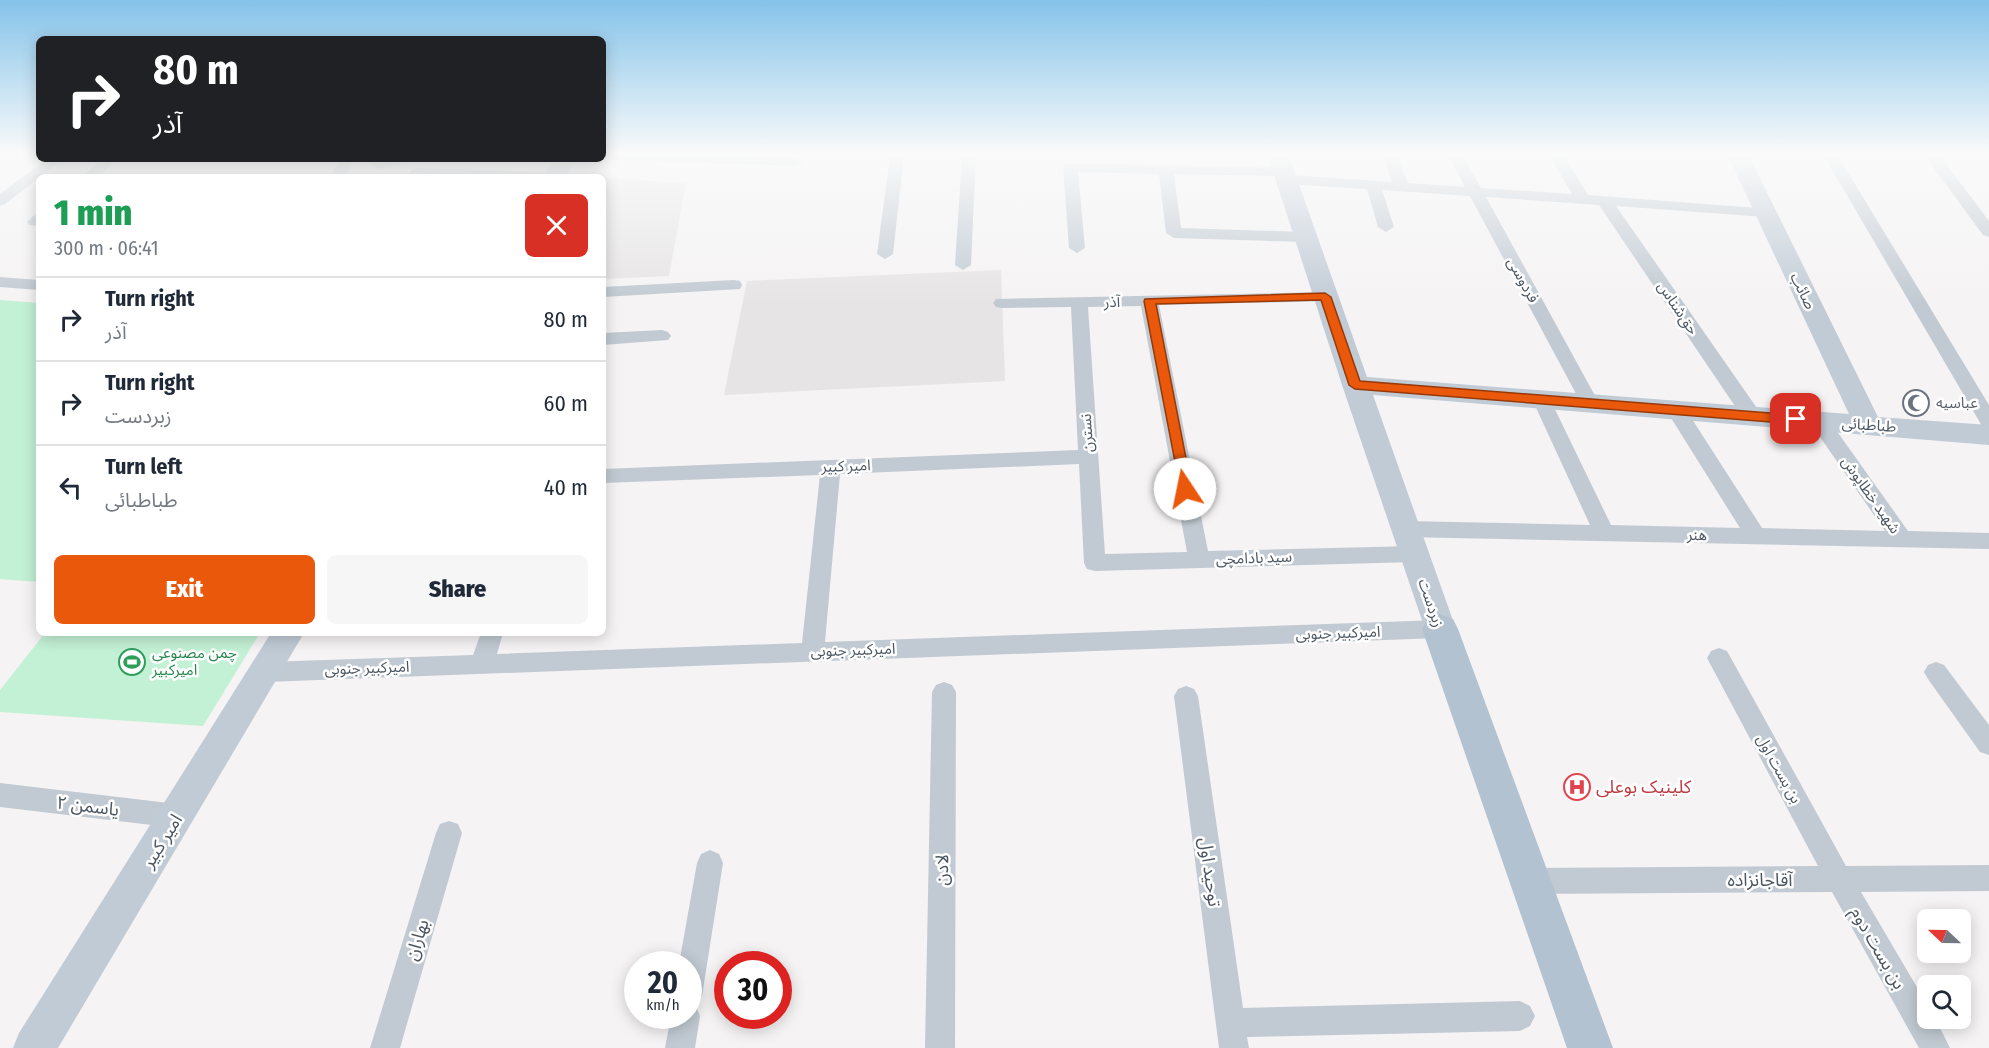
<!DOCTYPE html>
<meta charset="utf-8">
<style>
body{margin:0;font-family:"Fira Sans Condensed","Noto Sans Arabic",sans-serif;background:#f6f6f7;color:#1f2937;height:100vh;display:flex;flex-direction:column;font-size:22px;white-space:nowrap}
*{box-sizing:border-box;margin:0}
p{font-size:20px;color:#747a83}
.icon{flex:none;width:33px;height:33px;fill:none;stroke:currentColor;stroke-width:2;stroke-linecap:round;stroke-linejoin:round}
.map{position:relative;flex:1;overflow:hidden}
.details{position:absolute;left:36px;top:174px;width:570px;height:462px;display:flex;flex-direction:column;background:#fff;border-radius:9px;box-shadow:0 3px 15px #0003}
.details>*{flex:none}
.hud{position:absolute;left:36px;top:36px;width:570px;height:126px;border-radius:9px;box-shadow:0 3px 15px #0003;background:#202124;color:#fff;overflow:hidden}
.needle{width:39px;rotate:292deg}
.fabs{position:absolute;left:1917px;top:909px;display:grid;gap:12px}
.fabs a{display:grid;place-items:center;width:54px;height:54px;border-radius:9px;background:#fff;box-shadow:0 3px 15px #0003;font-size:30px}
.speed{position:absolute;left:624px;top:951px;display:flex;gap:12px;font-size:30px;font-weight:700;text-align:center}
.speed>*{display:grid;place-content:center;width:78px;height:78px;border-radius:50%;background:#fff;box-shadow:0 3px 15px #0003;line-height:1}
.speed small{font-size:15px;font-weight:400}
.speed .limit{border:9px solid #d22;background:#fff;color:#111}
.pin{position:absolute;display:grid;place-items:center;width:51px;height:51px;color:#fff;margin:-26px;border-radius:12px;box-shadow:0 3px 9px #0006}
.me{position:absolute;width:66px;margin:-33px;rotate:349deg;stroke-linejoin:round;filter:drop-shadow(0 0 4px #0008)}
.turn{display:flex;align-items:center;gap:21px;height:126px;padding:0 18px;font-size:27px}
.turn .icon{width:78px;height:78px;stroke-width:2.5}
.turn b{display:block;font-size:42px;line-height:51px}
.round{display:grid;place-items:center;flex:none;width:63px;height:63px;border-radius:9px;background:#f6f6f7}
.headline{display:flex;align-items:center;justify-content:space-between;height:102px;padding:0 18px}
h1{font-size:36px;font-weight:800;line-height:45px;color:#1e9e55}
.button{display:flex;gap:12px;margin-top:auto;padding:12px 18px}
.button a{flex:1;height:69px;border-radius:9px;background:#ea580c;color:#fff;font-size:24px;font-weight:800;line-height:69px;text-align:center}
.button a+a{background:#f6f6f7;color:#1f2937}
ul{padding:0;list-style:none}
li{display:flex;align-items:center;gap:18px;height:84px;padding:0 18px;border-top:2px solid #e0e1e3}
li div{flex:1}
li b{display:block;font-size:22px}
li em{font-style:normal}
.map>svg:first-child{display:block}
.education{fill:#e6e4e5}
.green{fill:#c3f1d5}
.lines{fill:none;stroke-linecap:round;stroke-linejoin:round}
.street{fill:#c1cad2;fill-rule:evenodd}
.secondary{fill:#c1cbd6;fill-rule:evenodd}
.primary{fill:#b3c2d1;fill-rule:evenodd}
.route{fill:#ea580c;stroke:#983908;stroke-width:1.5}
.labels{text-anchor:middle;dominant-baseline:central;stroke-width:5;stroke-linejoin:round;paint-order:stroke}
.street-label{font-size:15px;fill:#4a5661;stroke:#fff}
.worship-label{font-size:15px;fill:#5b616d;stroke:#fff;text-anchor:start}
.leisure-label{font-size:15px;fill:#27864d;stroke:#fff;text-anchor:start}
.near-health-label{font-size:18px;fill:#be3a42;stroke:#fff;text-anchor:start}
.near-street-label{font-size:18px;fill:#4a5661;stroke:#fff}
</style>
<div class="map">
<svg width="1989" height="1048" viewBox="0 0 1989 1048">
<rect width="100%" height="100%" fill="#f5f3f3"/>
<g class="education">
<path d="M 603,178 L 686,183 L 669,276 L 603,279 Z"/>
<path d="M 1001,270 L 1005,381 L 724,395 L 747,281 Z"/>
</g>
<g class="green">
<path d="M 0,300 L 39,303 L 39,582 L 0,579 Z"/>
<path d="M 45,633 L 260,633 L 203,726 L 0,712 L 0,690 Z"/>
</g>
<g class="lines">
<g class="street">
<path d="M 603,156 C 629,156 794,152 803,162 L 796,166 L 598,159 L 603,159 Z"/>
<path d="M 890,156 L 904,156 L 893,254 L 885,259 L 877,254 Z"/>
<path d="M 962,156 L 976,156 L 971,265 L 963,270 L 955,265 Z"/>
<path d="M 1383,156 L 1397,156 L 1408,183 L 1465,187 L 1449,156 L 1463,156 L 1481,188 L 1572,194 L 1550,156 L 1564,156 L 1588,195 L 1771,209 L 1773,212 L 1771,215 L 1765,217 L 1616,206 L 1759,411 L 1762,416 L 1759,421 L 1752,423 L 1745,421 L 1599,205 L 1486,197 L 1599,403 L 1597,408 L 1590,409 L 1583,408 L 1581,403 L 1470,196 L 1382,190 L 1394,227 L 1386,232 L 1378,227 L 1367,189 L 1286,184 L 1281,182 L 1278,179 L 1280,176 L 1174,174 L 1181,228 L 1306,232 L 1314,237 L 1306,242 L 1174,238 L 1166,233 L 1159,174 L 1078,172 L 1085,248 L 1077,253 L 1069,248 L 1063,167 L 1065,164 L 1284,167 L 1289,169 L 1292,172 L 1290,175 L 1392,182 Z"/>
<path d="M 1824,156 L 1838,156 L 1989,405 L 1989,428 L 1982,426 Z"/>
<path d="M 1925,156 L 1940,156 L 1989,221 L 1989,237 L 1983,235 Z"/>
<path d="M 47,159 L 63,159 L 5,204 L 0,206 L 0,194 Z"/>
<path d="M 102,159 L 118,159 L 98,177 L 81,177 Z"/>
<path d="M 341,159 L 355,159 L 346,175 L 341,177 L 333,172 Z"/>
<path d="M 385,159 L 413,159 L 411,162 L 378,169 L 371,165 L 373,162 Z"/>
<path d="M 417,168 L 547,172 L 555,177 L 406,177 L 412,170 Z"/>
<path d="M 39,214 L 39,226 L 29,225 L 27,222 L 33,216 Z"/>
<path d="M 0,277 L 39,280 L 39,290 L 0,287 Z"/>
<path d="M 734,280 L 740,281 L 742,285 L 740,289 L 603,297 L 603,287 Z"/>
<path d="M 1325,292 L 1331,293 L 1334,297 L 1331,301 L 1159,305 L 1208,551 L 1414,546 L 1422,548 L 1425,554 L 1422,560 L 1414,562 L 1095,571 L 1087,569 L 1084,563 L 1079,464 L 840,474 L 825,642 L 1440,620 L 1448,622 L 1451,629 L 1448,636 L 1440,638 L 266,682 L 258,679 L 254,672 L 258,665 L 266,662 L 473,655 L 481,633 L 503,633 L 497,654 L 802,643 L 820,475 L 603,483 L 603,469 L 1078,450 L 1071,307 L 1002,308 L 996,307 L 993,303 L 996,299 ZM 1141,306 L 1187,552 L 1105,554 L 1088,307 Z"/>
<path d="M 662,330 L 668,332 L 671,336 L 668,340 L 603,345 L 603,333 Z"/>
<path d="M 1541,393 L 1548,394 L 1550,399 L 1611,525 L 1740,528 L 1666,410 L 1669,405 L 1676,403 L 1683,405 L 1762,528 L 1885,531 L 1809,421 L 1812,416 L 1819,414 L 1826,416 L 1908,531 L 1989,533 L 1989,549 L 1405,537 L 1398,535 L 1394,529 L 1398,523 L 1405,521 L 1590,525 L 1532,399 L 1534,394 Z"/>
<path d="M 1719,648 L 1727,651 L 1846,866 L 1989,865 L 1989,891 L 1861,892 L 1928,1006 L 1928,1018 L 1935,1018 L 1950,1048 L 1919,1048 L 1832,892 L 1531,894 L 1521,890 L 1517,881 L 1521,872 L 1531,868 L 1818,866 L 1707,658 L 1711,651 Z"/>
<path d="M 1936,662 L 1944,665 L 1989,725 L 1989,755 L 1980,752 L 1928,679 L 1924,672 L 1928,665 Z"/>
<path d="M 944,682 L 952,685 L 956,692 L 955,1048 L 925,1048 L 932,692 L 936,685 Z"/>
<path d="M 1186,686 L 1194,689 L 1198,696 L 1243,1008 L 1520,1001 L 1530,1006 L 1535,1016 L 1530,1026 L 1520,1031 L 1247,1037 L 1249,1048 L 1219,1048 L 1174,696 L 1178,689 Z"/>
<path d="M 0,783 L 177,804 L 186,807 L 190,816 L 186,825 L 177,828 L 0,807 Z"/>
<path d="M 449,821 L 458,824 L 462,833 L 400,1048 L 370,1048 L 436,833 L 440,824 Z"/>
<path d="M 710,850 L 719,854 L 723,863 L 702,996 L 696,1007 L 700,1016 L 695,1048 L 665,1048 L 671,1016 L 688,1016 L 688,964 L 679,964 L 697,863 L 701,854 Z"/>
</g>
<g class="secondary">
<path d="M 1268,156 L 1289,156 L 1367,377 L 1849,414 L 1728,156 L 1749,156 L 1878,417 L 1989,425 L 1989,445 L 1373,395 L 1456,629 L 1452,638 L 1440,642 L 1428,638 L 1342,385 Z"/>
<path d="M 554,159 L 576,159 L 565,177 L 543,177 Z"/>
<path d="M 271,633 L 304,633 L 58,1048 L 13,1048 L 19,1033 Z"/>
</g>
<path class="primary" d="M 1440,614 L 1453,619 L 1458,629 L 1613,1048 L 1567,1048 L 1422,629 L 1427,619 Z"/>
</g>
<linearGradient id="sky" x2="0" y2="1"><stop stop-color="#85c3ea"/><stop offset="0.51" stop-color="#fafafa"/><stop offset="1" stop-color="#fafafa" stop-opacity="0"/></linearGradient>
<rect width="1989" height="303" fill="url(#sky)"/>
<path class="route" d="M 1325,293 L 1331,297 L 1360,381 L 1796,415 L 1803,419 L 1796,424 L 1355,389 L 1349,385 L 1321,300 L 1156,304 L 1192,489 L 1190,493 L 1181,493 L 1144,301 L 1145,299 Z"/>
<defs>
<symbol id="mosque-ring" viewBox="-11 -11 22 22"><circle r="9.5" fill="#fff" stroke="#6b7280" stroke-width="1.5"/><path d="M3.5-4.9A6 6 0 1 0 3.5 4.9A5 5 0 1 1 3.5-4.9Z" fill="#6b7280"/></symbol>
<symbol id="stadium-ring" viewBox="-11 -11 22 22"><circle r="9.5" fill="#fff" stroke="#2e9e5b" stroke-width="1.5"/><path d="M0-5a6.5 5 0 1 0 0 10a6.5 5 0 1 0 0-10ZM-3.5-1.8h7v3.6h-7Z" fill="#2e9e5b"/></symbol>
<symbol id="hospital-ring" viewBox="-11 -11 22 22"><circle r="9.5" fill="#fff" stroke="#e0444e" stroke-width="1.5"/><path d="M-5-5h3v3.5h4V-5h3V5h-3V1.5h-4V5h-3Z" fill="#e0444e"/></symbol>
</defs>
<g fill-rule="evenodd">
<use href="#mosque-ring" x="1901" y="388" width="30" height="30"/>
<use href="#stadium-ring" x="117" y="647" width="30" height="30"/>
<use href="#hospital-ring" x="1562" y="772" width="30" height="30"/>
</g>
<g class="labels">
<g class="street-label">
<text transform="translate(1523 280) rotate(61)">فردوسی</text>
<text transform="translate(1803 291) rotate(64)">صائب</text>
<text transform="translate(1112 302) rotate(-1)">آذر</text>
<text transform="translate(1678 308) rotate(56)">حق‌شناس</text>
<text transform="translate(1869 425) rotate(4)">طباطبائی</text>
<text transform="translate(1087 433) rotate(-94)">نسترن</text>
<text transform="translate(846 466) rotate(-2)">امیر کبیر</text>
<text transform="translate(1871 495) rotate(55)">شهید خطاپوش</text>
<text transform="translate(1697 535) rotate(1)">هنر</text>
<text transform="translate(1254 558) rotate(-2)">سید بادامچی</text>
<text transform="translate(1431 603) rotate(71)">زبردست</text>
<text transform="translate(1338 633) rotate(-2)">امیرکبیر جنوبی</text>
<text transform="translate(853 650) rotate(-2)">امیرکبیر جنوبی</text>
<text transform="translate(367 668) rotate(-2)">امیرکبیر جنوبی</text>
<text transform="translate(1779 769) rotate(61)">بن بست اول</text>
</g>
<g class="worship-label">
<text x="1936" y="403">عباسیه</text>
</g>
<g class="leisure-label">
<text x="152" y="653">چمن مصنوعی<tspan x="152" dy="17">امیرکبیر</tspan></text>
</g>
<g class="near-health-label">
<text x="1596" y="787">کلینیک بوعلی</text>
</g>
<g class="near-street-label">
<text transform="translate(88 806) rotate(7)">یاسمن ۲</text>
<text transform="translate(162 841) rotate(-58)">امیر کبیر</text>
<text transform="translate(942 870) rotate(-89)">لادن</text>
<text transform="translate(1210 872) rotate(82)">توحید اول</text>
<text x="1760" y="880">آقاجانزاده</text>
<text transform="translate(417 940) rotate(-73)">بهاران</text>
<text transform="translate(1878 948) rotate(60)">بن بست دوم</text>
</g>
</g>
</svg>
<div class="fabs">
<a><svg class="needle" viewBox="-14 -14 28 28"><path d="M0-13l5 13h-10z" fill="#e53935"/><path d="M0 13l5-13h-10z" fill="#747a83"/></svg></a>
<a><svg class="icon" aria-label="search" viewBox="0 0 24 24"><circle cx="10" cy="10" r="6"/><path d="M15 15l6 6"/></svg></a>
</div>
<div class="speed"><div>20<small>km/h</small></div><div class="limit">30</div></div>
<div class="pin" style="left:1796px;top:419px;background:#d93025"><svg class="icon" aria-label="arrive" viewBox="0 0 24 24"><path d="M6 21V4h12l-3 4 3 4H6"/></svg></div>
<svg class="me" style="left:1185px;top:489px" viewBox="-20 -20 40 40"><circle r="19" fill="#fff"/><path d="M0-13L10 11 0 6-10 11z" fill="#ea580c"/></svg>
<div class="hud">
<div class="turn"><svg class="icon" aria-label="right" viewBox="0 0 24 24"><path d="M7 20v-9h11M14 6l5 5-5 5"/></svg><div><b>80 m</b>آذر</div></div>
</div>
<section class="details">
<div class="headline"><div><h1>1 min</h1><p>300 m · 06:41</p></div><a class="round" style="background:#d93025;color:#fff"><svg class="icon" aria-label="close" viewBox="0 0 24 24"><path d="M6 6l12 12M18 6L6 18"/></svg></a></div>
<ul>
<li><svg class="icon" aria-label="right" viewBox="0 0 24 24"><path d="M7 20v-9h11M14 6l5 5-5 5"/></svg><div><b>Turn right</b><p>آذر</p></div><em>80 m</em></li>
<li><svg class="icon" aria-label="right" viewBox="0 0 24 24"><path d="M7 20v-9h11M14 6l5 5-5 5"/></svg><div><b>Turn right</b><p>زبردست</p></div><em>60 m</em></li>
<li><svg class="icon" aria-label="left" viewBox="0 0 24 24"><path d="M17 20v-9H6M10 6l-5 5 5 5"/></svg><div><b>Turn left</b><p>طباطبائی</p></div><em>40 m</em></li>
</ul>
<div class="button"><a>Exit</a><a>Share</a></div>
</section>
</div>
